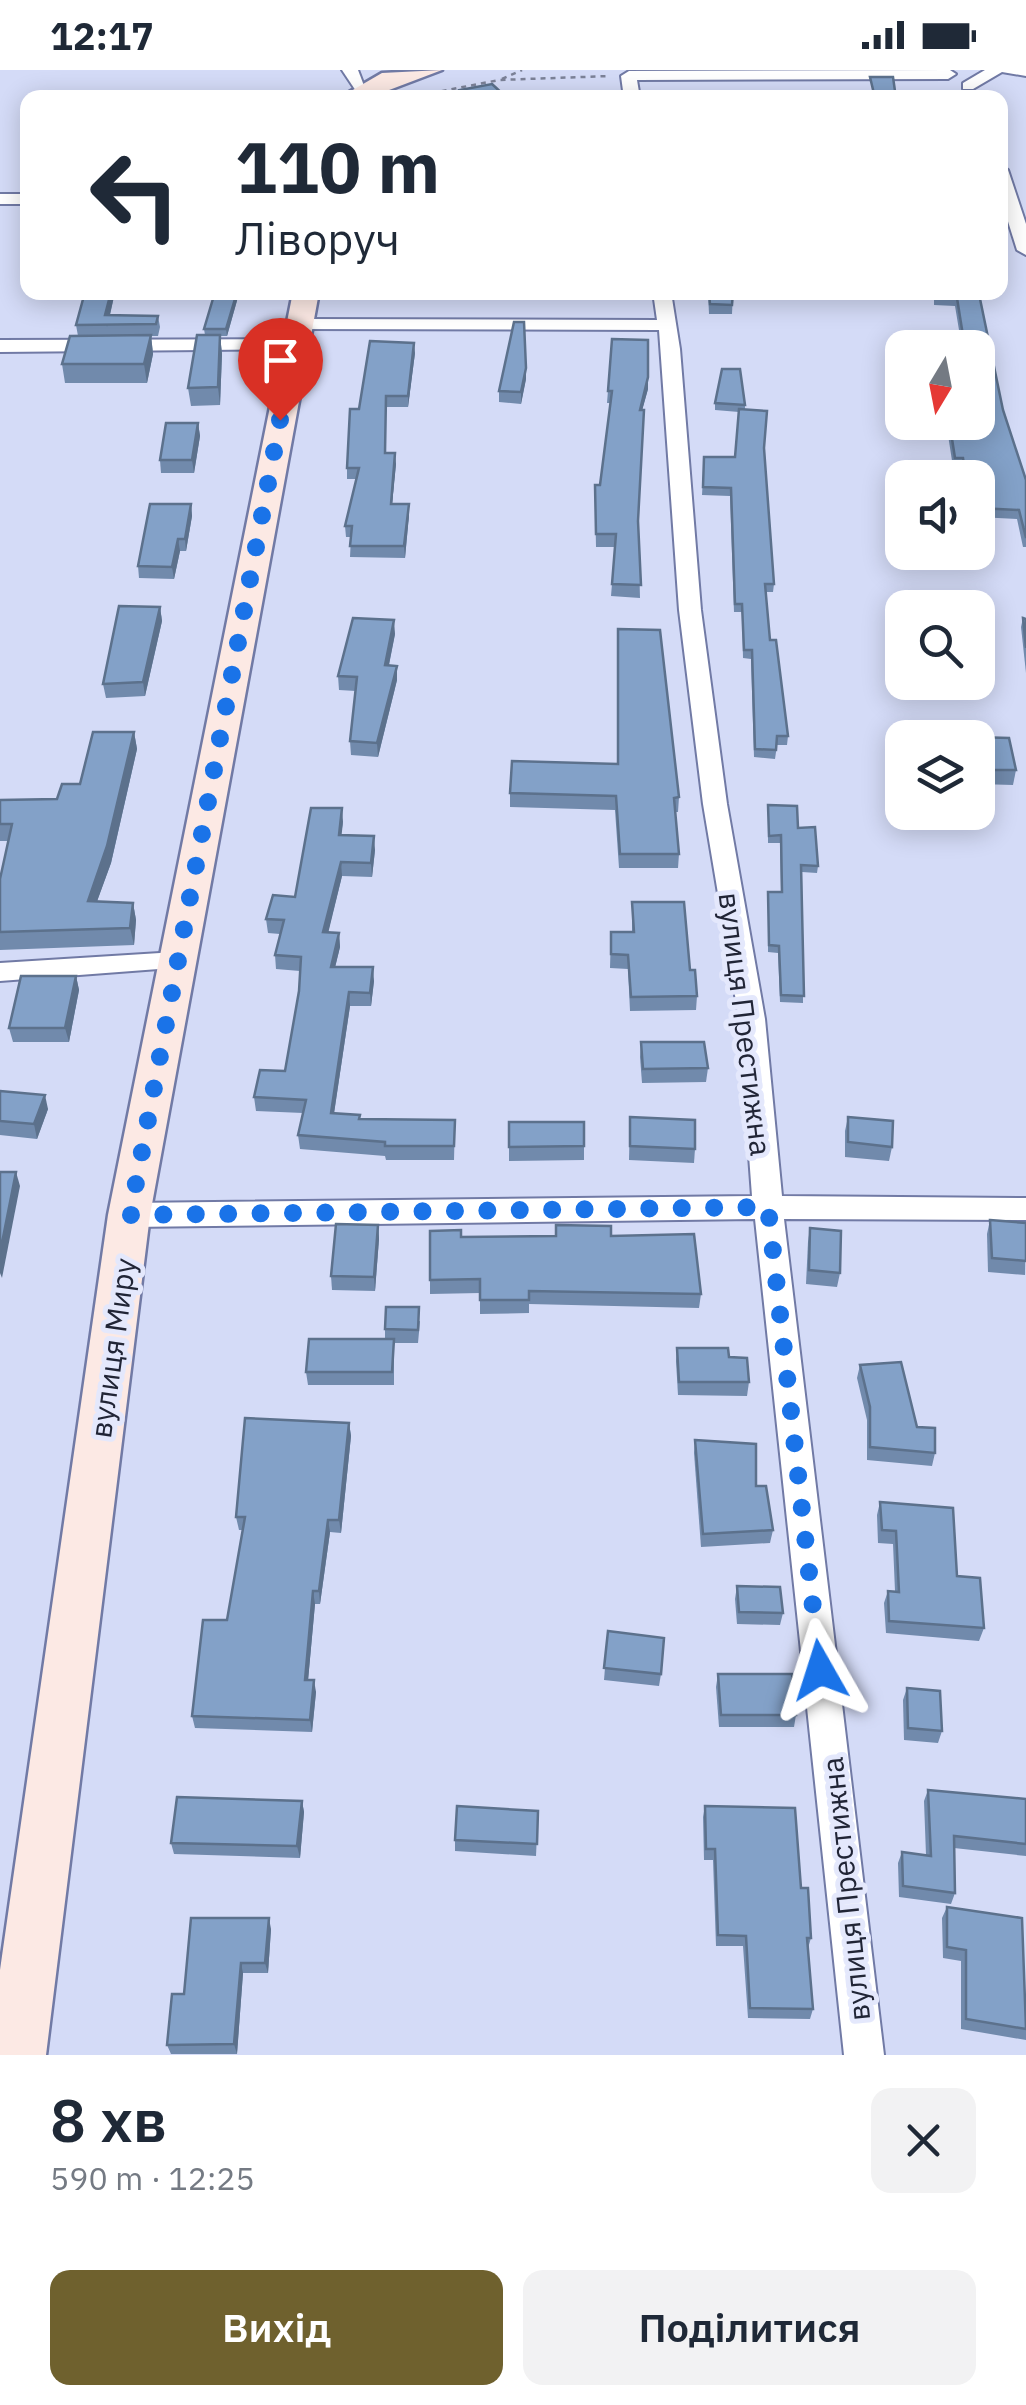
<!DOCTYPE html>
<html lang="uk">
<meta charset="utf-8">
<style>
body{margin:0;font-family:"IBM Plex Sans",sans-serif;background:#f2f2f3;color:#1f2937;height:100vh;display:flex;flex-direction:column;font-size:38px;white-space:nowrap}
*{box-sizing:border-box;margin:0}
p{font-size:32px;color:#747a83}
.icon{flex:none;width:55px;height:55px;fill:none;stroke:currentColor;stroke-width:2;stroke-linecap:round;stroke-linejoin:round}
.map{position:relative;height:1985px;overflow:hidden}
.sheet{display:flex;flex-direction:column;background:#fff;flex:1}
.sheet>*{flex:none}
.banner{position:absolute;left:20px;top:20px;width:988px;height:210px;border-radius:20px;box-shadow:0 5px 25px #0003;background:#fff;color:#1f2937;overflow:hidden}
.needle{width:65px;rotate:190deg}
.fabs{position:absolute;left:885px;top:260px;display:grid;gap:20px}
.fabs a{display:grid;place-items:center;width:110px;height:110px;border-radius:20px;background:#fff;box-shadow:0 5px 25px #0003;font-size:50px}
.pin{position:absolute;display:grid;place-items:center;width:85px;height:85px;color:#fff;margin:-102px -42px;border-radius:50% 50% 50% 0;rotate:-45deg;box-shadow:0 0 10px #0007}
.pin .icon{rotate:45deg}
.me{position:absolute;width:110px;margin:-55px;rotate:354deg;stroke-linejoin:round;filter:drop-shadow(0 0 8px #0008)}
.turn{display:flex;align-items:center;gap:35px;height:210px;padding:0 50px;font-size:45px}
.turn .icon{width:130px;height:130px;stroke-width:2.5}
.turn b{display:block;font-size:70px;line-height:85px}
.round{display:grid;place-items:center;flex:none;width:105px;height:105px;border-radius:20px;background:#f2f2f3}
.headline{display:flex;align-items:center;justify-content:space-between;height:170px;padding:0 50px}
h1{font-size:60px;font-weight:600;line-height:75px}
.action{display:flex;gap:20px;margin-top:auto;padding:20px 50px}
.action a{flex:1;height:115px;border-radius:20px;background:#6f612e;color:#fff;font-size:40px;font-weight:600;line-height:115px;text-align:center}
.action a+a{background:#f2f2f3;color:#1f2937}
.status{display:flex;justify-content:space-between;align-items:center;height:70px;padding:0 50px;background:#fff;direction:ltr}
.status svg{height:28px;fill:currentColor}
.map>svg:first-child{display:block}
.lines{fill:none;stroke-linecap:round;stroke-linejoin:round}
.street-casing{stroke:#717aa5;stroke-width:4}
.secondary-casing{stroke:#717aa5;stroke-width:5}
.path{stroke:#7c8298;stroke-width:2.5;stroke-dasharray:5 5;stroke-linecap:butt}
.street{fill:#fff;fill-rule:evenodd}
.secondary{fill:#fce9e4;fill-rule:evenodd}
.wall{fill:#718aac}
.shaded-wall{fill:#5c718c}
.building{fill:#83a1c8;stroke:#5c718c;stroke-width:2.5}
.route{stroke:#1a73e8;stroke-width:18;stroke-dasharray:0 32.4}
.labels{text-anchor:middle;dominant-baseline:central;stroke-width:10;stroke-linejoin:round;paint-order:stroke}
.street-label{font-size:30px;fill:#212536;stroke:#e4e8fc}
</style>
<div class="status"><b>12:17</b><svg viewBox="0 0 49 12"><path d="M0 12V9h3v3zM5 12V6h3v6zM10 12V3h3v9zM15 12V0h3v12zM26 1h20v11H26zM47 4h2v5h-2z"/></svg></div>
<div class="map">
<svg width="1026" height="1985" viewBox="0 0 1026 1985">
<rect width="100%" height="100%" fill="#d4dbf7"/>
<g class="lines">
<defs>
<g id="street">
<path d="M 342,0 L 358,0 L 366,21 L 356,21 Z"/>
<path d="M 950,0 L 956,4 L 948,9 L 637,10 L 640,28 L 624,28 L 621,6 L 629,1 Z"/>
<path d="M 985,0 L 1026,0 L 1026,6 L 1002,2 L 973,19 L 963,19 L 963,13 Z"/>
<path d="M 1000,95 L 1008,100 L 1026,154 L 1026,185 L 1017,180 L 1000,126 Z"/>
<rect x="0" y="124" width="28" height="10"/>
<path d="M 653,222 L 671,222 L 680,279 L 701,540 L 727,734 L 765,949 L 782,1126 L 1026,1128 L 1026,1150 L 784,1149 L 884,1985 L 844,1985 L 755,1149 L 129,1157 L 119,1153 L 114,1145 L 119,1137 L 129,1133 L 752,1126 L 739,949 L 703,734 L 679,540 L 659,260 L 299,259 L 290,254 L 299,249 L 657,250 Z"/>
<path d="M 302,269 L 304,273 L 295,279 L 0,282 L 0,270 Z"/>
<path d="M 176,882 L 185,885 L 189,891 L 185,897 L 0,911 L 0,893 Z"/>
</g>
<g id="secondary">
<path d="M 442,0 L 368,28 L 339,28 L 382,3 Z"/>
<path d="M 293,222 L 319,222 L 150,1145 L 46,1985 L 0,1985 L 0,1900 L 108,1145 Z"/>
</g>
</defs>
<use href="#street" class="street-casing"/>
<use href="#secondary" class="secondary-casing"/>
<g class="path">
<path d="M 502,9 L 522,0"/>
<path d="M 422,25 L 499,10 L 610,6"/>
</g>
<use href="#street" class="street"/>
<use href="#secondary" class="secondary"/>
</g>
<g class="wall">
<path d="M 85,222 L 115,222 L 110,245 L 158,246 L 160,257 L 158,266 L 151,266 L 153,284 L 147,313 L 65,313 L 62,294 L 78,266 L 76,255 Z"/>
<path d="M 215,222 L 256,222 L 255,228 L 238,227 L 227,266 L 220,266 L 222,284 L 220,335 L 191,336 L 188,318 L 205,265 L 204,259 Z"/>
<path d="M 708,222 L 733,222 L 732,244 L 709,244 Z"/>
<path d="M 934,222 L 965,222 L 1026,410 L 1026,477 L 1023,477 L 1017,449 L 978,447 L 978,408 L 963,408 L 961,397 L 953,397 L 948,365 L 950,356 L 974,357 L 973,352 L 978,352 L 978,278 L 962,278 L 955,236 L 934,235 Z"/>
<path d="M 612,269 L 648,319 L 642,340 L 638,451 L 640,528 L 611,526 L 615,477 L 596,477 L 595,427 L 600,415 L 611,333 L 607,333 Z"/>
<path d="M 415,283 L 408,337 L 386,337 L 386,383 L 396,394 L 392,434 L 409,434 L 409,445 L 405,488 L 350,487 L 351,467 L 346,467 L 345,456 L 356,409 L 347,409 L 347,398 L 359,339 Z"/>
<path d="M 526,309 L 521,334 L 499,332 L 499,321 Z"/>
<path d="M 715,333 L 745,335 L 745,339 L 764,378 L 774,514 L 773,522 L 766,522 L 770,570 L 788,666 L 787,675 L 777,675 L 775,689 L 754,687 L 751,589 L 743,588 L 742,542 L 734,542 L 730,426 L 702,425 L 704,387 L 735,387 L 739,342 L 715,340 Z"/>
<path d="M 198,353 L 200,366 L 194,403 L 161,403 L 160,390 Z"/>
<path d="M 191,434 L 192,446 L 186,481 L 180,481 L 174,509 L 139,508 L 138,496 Z"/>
<path d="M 160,537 L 162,551 L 145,626 L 106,628 L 103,614 Z"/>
<path d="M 1023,548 L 1026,549 L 1026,603 L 1021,557 Z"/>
<path d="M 395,564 L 389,595 L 397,596 L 397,610 L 378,687 L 351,685 L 350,671 L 356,621 L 339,620 L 338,606 Z"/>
<path d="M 134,662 L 137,679 L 111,793 L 97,831 L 133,833 L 136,850 L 134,875 L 0,880 L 0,809 L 8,771 L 0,771 L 0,730 L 57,729 L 80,714 Z"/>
<path d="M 978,668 L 1016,700 L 1013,715 L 978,714 Z"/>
<path d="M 510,723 L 679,727 L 678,742 L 675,742 L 679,784 L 678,798 L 619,798 L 615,740 L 510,737 Z"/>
<path d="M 768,735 L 798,758 L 818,796 L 817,803 L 802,802 L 803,933 L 780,932 L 778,883 L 768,882 L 768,822 L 781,822 L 780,773 L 768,773 Z"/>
<path d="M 343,752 L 341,765 L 375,780 L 372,807 L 342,806 L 328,862 L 339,863 L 340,877 L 335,897 L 374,911 L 371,936 L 350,936 L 334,1043 L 360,1049 L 455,1050 L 454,1090 L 386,1090 L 385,1086 L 300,1079 L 298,1065 L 303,1043 L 256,1041 L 254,1027 L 285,1001 L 299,921 L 300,901 L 276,899 L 275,885 L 280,864 L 268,863 L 266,849 L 295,827 Z"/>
<path d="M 632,832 L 690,900 L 697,926 L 696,940 L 630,941 L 628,899 L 610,898 L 611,862 L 632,862 Z"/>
<path d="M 76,906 L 79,920 L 69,972 L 13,972 L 9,958 Z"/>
<path d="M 641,972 L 708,998 L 706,1012 L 642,1013 L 640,987 Z"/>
<path d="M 0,1021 L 48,1039 L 37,1069 L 0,1065 Z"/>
<path d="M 630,1047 L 695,1079 L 694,1093 L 629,1090 Z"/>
<path d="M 848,1047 L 892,1077 L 889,1091 L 845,1087 L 845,1061 Z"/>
<path d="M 509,1052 L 584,1076 L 584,1090 L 509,1091 Z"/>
<path d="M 990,1150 L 1026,1153 L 1025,1205 L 988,1202 L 987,1164 Z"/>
<path d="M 378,1155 L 379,1169 L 375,1221 L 332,1220 L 331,1206 Z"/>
<path d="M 810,1158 L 840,1203 L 837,1217 L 806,1214 L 808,1172 Z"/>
<path d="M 611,1166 L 701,1224 L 699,1238 L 529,1234 L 529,1243 L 480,1244 L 480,1223 L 430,1224 L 430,1210 L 461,1167 Z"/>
<path d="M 420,1251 L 418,1273 L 394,1273 L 394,1315 L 308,1315 L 306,1302 L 385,1269 L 385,1259 Z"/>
<path d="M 677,1278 L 729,1287 L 749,1312 L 747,1326 L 678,1325 L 676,1291 Z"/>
<path d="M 860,1295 L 917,1357 L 935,1383 L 932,1396 L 867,1390 L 867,1350 L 857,1308 Z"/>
<path d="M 349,1353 L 351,1366 L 341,1463 L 330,1462 L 320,1534 L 315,1534 L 308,1610 L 316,1622 L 312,1662 L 195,1658 L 192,1646 L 227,1550 L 243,1460 L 239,1460 L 236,1447 Z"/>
<path d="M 695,1370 L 756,1416 L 773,1460 L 770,1473 L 701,1477 L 694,1383 Z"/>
<path d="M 880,1432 L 957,1506 L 984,1558 L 979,1571 L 886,1563 L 884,1533 L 888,1521 L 895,1521 L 893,1474 L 878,1473 L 877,1445 Z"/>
<path d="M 737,1516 L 783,1543 L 780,1555 L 737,1554 L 735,1529 Z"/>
<path d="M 608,1561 L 661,1604 L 659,1616 L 604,1610 Z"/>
<path d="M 718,1604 L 796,1645 L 794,1657 L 719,1657 L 716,1617 Z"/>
<path d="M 907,1618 L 942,1661 L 938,1673 L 904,1670 L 903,1630 Z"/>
<path d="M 928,1720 L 1026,1729 L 1026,1786 L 954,1778 L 955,1823 L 951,1834 L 899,1827 L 898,1793 L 902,1782 L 926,1785 L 924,1731 Z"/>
<path d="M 302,1731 L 304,1742 L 300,1788 L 174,1784 L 171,1773 Z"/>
<path d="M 705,1736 L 801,1818 L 811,1868 L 808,1878 L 813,1939 L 810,1949 L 748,1948 L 743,1876 L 716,1876 L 713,1790 L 704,1790 L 703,1747 Z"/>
<path d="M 538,1741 L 536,1786 L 455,1781 L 455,1770 Z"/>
<path d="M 947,1837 L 1026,1928 L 1026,1970 L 961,1959 L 961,1891 L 943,1888 L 942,1848 Z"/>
<path d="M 271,1859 L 268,1903 L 243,1903 L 237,1984 L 171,1984 L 167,1975 L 184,1924 Z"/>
</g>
<g class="shaded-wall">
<path d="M 111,222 L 115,222 L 107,257 L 105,245 Z"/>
<path d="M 238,222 L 238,227 L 227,266 L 226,259 Z"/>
<path d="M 151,265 L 153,284 L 147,313 L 144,294 Z"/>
<path d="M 220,265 L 222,284 L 220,335 L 218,317 Z"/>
<path d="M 414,273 L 415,283 L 408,337 L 408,326 Z"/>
<path d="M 526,298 L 526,309 L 521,334 L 521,322 Z"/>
<path d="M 648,307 L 648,319 L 639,352 L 640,340 Z"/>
<path d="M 198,353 L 200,366 L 194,403 L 192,390 Z"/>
<path d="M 395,383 L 396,394 L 391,445 L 391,434 Z"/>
<path d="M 191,434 L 192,446 L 186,481 L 185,469 Z"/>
<path d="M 409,434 L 409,445 L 405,488 L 404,476 Z"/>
<path d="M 178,469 L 180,481 L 174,509 L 172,497 Z"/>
<path d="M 160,537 L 162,551 L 145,626 L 143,612 Z"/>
<path d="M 394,550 L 395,564 L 386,609 L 385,595 Z"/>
<path d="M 397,596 L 397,610 L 378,687 L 377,673 Z"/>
<path d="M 134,662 L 137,679 L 111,793 L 91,848 L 88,831 Z"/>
<path d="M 342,738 L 343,752 L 340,779 L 339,765 Z"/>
<path d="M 374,766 L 375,780 L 372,807 L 371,793 Z"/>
<path d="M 341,792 L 342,806 L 325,876 L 323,862 Z"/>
<path d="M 133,833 L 136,850 L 134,875 L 130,858 Z"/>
<path d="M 339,863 L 340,877 L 332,910 L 331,897 Z"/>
<path d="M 373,897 L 374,911 L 371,936 L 370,923 Z"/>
<path d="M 76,906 L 79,920 L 69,972 L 65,958 Z"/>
<path d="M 349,922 L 350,936 L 332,1057 L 331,1043 Z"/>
<path d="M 45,1025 L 48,1039 L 37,1069 L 34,1054 Z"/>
<path d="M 16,1102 L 20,1116 L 2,1208 L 0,1203 L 0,1183 Z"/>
<path d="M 378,1155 L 379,1169 L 375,1221 L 374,1207 Z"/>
<path d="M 349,1353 L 351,1366 L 341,1463 L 339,1450 Z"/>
<path d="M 328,1450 L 330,1462 L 320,1534 L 319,1521 Z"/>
<path d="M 313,1521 L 315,1534 L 307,1622 L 305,1610 Z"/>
<path d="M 314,1610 L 316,1622 L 312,1662 L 310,1650 Z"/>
<path d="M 302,1731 L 304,1742 L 300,1788 L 297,1776 Z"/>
<path d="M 269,1848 L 271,1859 L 268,1903 L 265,1893 Z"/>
<path d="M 241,1893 L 243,1903 L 237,1984 L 234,1974 Z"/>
</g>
<g class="building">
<path d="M 870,7 L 893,7 L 896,28 L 875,28 Z"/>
<path d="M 492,14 L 507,28 L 469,28 L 460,20 Z"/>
<path d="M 85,222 L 111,222 L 105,245 L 158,246 L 156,254 L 76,255 Z"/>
<path d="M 215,222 L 237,222 L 226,259 L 204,259 Z"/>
<path d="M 709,222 L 733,222 L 732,235 L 710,234 Z"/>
<path d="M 935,222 L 979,224 L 1003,340 L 1026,410 L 1026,468 L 1019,440 L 978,438 L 978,408 L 966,408 L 963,388 L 955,388 L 950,356 L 978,357 L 978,278 L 965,278 L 957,228 L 935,226 Z"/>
<path d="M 514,252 L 524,252 L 526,298 L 521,322 L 499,321 Z"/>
<path d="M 151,265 L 144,294 L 62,294 L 70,266 Z"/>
<path d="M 197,265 L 220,265 L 218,317 L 188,318 Z"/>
<path d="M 612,269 L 648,270 L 648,307 L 640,340 L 644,340 L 638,451 L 641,515 L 612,514 L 616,464 L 596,464 L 595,415 L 600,415 L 612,321 L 608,321 Z"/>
<path d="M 370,271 L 414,273 L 408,326 L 386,326 L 385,383 L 395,383 L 391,434 L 409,434 L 404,476 L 350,476 L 352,456 L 345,456 L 359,398 L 347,398 L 350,339 L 359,339 Z"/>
<path d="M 722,299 L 740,299 L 745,335 L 715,333 Z"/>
<path d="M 739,339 L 767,341 L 764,378 L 774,514 L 765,514 L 770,570 L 776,570 L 788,666 L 777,666 L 776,680 L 755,679 L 752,580 L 744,580 L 742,534 L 735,534 L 731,418 L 703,417 L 704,387 L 735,387 Z"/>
<path d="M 166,353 L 198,353 L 192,390 L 160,390 Z"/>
<path d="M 150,434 L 191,434 L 185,469 L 178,469 L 172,497 L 138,496 Z"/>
<path d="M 119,536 L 160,537 L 143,612 L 103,614 Z"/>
<path d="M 353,548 L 394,550 L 385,595 L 397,596 L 377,673 L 350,671 L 357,607 L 338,606 Z"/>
<path d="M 1023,548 L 1026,549 L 1026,578 Z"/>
<path d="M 618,559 L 660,560 L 679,727 L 674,728 L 679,784 L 620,784 L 616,726 L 510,723 L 512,691 L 618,694 Z"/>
<path d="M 93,662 L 134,662 L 107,776 L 88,831 L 133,833 L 130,858 L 0,862 L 0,809 L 12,754 L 0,754 L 0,730 L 57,729 L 62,714 L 80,714 Z"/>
<path d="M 974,667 L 1009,668 L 1016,700 L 981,700 L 978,682 L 978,668 Z"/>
<path d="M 768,735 L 797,736 L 798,758 L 815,757 L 818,796 L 801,795 L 804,926 L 781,925 L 779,876 L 769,875 L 768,822 L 782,822 L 781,765 L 769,766 Z"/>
<path d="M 311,738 L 342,738 L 339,765 L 374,766 L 371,793 L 341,792 L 323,862 L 339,863 L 331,897 L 373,897 L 370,923 L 349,922 L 331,1043 L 360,1045 L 359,1049 L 455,1050 L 454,1076 L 385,1076 L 385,1072 L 298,1065 L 306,1030 L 254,1027 L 260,1000 L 285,1001 L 299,921 L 301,887 L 275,885 L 284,850 L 266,849 L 273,825 L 295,827 Z"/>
<path d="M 632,832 L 684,832 L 690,900 L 695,900 L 697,926 L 631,927 L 628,885 L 611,884 L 611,862 L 634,862 Z"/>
<path d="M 21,906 L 76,906 L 65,958 L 9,958 Z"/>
<path d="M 641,972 L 704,972 L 708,998 L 643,999 Z"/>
<path d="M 0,1021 L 45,1025 L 34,1054 L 0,1051 Z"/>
<path d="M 630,1047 L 695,1050 L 695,1079 L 630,1076 Z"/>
<path d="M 848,1047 L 893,1051 L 892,1077 L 848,1072 Z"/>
<path d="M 509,1052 L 584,1052 L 584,1076 L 509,1077 Z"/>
<path d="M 0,1102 L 16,1102 L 0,1183 Z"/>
<path d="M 990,1150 L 1026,1153 L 1026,1191 L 992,1188 Z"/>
<path d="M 336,1154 L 378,1155 L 374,1207 L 331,1206 Z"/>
<path d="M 556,1155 L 611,1156 L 611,1166 L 694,1164 L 701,1224 L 529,1221 L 529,1230 L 480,1230 L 480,1209 L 430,1210 L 430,1161 L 461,1160 L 461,1167 L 556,1166 Z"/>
<path d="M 810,1158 L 841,1161 L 840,1203 L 809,1200 Z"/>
<path d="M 386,1237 L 419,1237 L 418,1260 L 385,1259 Z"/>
<path d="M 309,1269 L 394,1269 L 392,1302 L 306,1302 Z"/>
<path d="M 677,1278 L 728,1278 L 729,1287 L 747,1288 L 749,1312 L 679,1312 Z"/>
<path d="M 901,1292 L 917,1357 L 935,1358 L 935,1383 L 870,1377 L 870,1337 L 860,1295 Z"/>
<path d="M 245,1348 L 349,1353 L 339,1450 L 328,1450 L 319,1521 L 313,1521 L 305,1610 L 314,1610 L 310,1650 L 192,1646 L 203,1550 L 227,1550 L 245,1447 L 236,1447 Z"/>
<path d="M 695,1370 L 756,1374 L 756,1416 L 766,1416 L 773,1460 L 703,1464 Z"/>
<path d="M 880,1432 L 953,1438 L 957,1506 L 980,1508 L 984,1558 L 889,1551 L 888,1521 L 899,1522 L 896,1461 L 882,1460 Z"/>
<path d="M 737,1516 L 780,1517 L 783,1543 L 739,1542 Z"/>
<path d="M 608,1561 L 664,1568 L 661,1604 L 604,1598 Z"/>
<path d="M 718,1604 L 792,1604 L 796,1645 L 721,1645 Z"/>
<path d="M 907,1618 L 940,1621 L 942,1661 L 908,1658 Z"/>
<path d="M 928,1720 L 1026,1729 L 1026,1774 L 954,1766 L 955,1823 L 903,1816 L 902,1782 L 931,1786 Z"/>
<path d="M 177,1727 L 302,1731 L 297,1776 L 171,1773 Z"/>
<path d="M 457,1736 L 538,1741 L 537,1774 L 455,1770 Z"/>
<path d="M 705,1736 L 795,1738 L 801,1818 L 808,1818 L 811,1868 L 807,1868 L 813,1939 L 750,1938 L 746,1866 L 718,1865 L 715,1779 L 706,1779 Z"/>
<path d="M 947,1837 L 1022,1848 L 1026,1959 L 966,1949 L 966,1880 L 947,1877 Z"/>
<path d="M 191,1848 L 269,1848 L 265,1893 L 241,1893 L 234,1974 L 167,1975 L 172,1924 L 184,1924 Z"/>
</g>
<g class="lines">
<path class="route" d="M 280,350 L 130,1145 L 768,1137 L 820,1600"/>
</g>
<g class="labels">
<g class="street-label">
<text transform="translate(746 954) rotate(83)">вулиця Престижна</text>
<text transform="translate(112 1278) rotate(-82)">вулиця Миру</text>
<text transform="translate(845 1819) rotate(-96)">вулиця Престижна</text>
</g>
</g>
</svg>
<div class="fabs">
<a><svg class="needle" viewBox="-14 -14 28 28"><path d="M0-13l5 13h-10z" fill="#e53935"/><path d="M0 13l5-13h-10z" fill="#747a83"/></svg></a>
<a><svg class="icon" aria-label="sound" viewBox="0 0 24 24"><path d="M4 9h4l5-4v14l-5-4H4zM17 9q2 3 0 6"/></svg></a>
<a><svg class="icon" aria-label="search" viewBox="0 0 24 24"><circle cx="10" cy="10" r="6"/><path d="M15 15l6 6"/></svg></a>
<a><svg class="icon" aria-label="layers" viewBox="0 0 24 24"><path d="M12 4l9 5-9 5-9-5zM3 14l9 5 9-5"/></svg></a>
</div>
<div class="pin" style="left:280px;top:350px;background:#d93025"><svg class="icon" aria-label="arrive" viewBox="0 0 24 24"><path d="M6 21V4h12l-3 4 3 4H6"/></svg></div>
<svg class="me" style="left:820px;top:1600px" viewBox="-20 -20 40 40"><path d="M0-17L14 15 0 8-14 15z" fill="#1a73e8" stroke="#fff" stroke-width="4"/></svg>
<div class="banner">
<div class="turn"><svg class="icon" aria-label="left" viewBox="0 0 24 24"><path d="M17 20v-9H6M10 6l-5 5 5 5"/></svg><div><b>110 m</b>Ліворуч</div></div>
</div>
</div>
<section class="sheet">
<div class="headline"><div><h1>8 хв</h1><p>590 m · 12:25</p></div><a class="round"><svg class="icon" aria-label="close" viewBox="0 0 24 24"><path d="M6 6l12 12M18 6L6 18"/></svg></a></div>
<div class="action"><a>Вихід</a><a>Поділитися</a></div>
</section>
